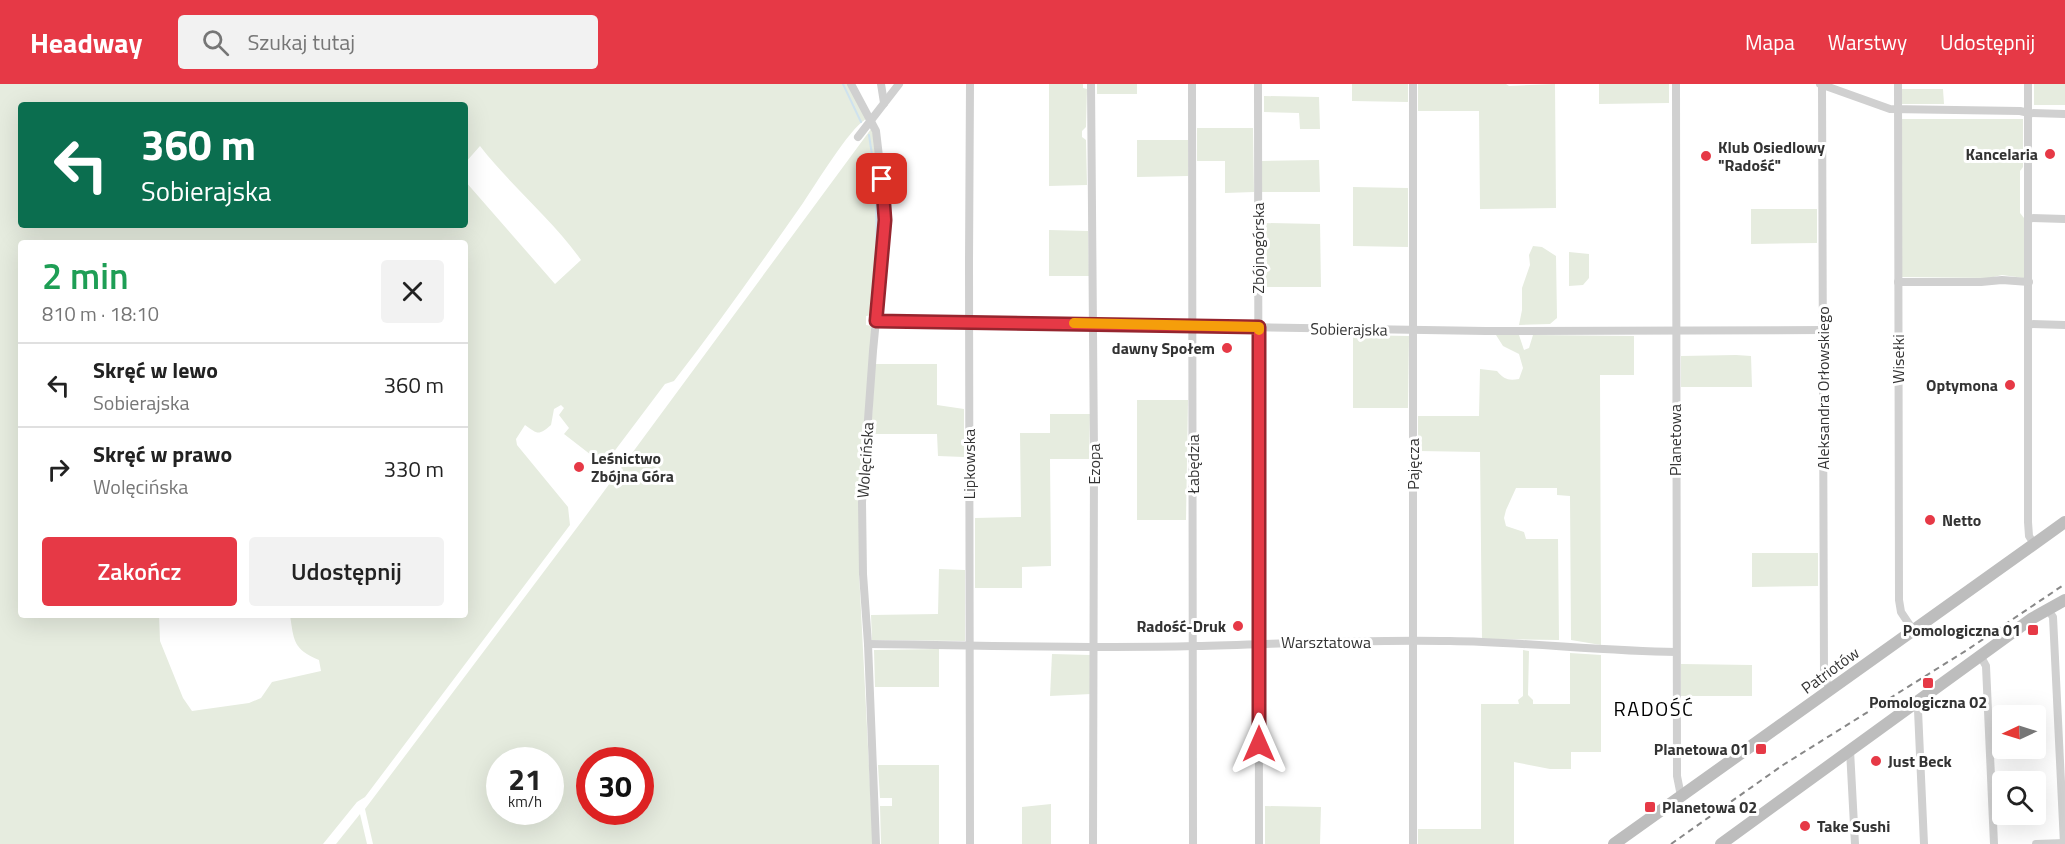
<!DOCTYPE html>
<html lang="pl">
<meta charset="utf-8">
<style>
body{margin:0;font-family:"Titillium Web",sans-serif;background:#f2f2f2;color:#222;height:100vh;display:flex;flex-direction:column;font-size:22px;white-space:nowrap}
*{box-sizing:border-box;margin:0}
p{font-size:20px;color:#767676}
.icon{flex:none;width:33px;height:33px;fill:none;stroke:currentColor;stroke-width:2;stroke-linecap:round;stroke-linejoin:round}
.map{position:relative;flex:1;overflow:hidden}
.panel{position:absolute;left:18px;top:156px;width:450px;height:378px;display:flex;flex-direction:column;background:#fff;border-radius:6px;box-shadow:0 6px 24px #0002}
.panel>*{flex:none}
.guide{position:absolute;left:18px;top:18px;width:450px;height:126px;border-radius:6px;box-shadow:0 6px 24px #0002;background:#0b6e4f;color:#fff;overflow:hidden}
.needle{width:39px;rotate:266deg}
.controls{position:absolute;left:1992px;top:621px;display:grid;gap:12px}
.controls a{display:grid;place-items:center;width:54px;height:54px;border-radius:6px;background:#fff;box-shadow:0 6px 24px #0002;font-size:30px}
.speed{position:absolute;left:486px;top:663px;display:flex;gap:12px;font-size:30px;font-weight:700;text-align:center}
.speed>*{display:grid;place-content:center;width:78px;height:78px;border-radius:50%;background:#fff;box-shadow:0 6px 24px #0002;line-height:1}
.speed small{font-size:15px;font-weight:400}
.speed .limit{border:9px solid #d22;background:#fff;color:#111}
.pin{position:absolute;display:grid;place-items:center;width:51px;height:51px;color:#fff;margin:-26px;border-radius:12px;box-shadow:0 3px 9px #0006}
.me{position:absolute;width:66px;margin:-33px;rotate:0deg;stroke-linejoin:round;filter:drop-shadow(0 0 4px #0008)}
.turn{display:flex;align-items:center;gap:21px;height:126px;padding:0 24px;font-size:27px}
.turn .icon{width:78px;height:78px;stroke-width:2.5}
.turn b{display:block;font-size:42px;line-height:51px}
.round{display:grid;place-items:center;flex:none;width:63px;height:63px;border-radius:6px;background:#f2f2f2}
.overview{display:flex;align-items:center;justify-content:space-between;height:102px;padding:0 24px}
h1{font-size:36px;font-weight:600;line-height:45px;color:#1e9e55}
.button{display:flex;gap:12px;margin-top:auto;padding:12px 24px}
.button a{flex:1;height:69px;border-radius:6px;background:#e63946;color:#fff;font-size:24px;font-weight:600;line-height:69px;text-align:center}
.button a+a{background:#f2f2f2;color:#222}
ul{padding:0;list-style:none}
li{display:flex;align-items:center;gap:18px;height:84px;padding:0 24px;border-top:2px solid #e0e0e0}
li div{flex:1}
li b{display:block;font-size:22px}
li em{font-style:normal}
header{display:flex;align-items:center;gap:36px;box-sizing:border-box;height:84px;padding:0 30px;background:#e63946;color:#fff}
header strong{font-size:28px}
nav{display:flex;gap:33px;margin-inline-start:auto;font-size:21px}
.search{width:420px;height:54px;background:#f2f2f2;display:flex;align-items:center;gap:15px;box-sizing:border-box;padding:0 21px;border-radius:6px;color:#767676;font-size:22px}
.map>svg:first-child{display:block}
.green{fill:#e6ecdf;fill-rule:evenodd}
.lines{fill:none;stroke-linecap:round;stroke-linejoin:round}
.stream{stroke:#cfe2ee;stroke-width:2}
.street{stroke:#d0d0d0;stroke-width:8}
.secondary{stroke:#bdbdbd;stroke-width:12}
.rail{stroke:#888;stroke-width:2;stroke-dasharray:6 4.5;stroke-linecap:butt}
.route-casing{stroke:#96252e;stroke-width:15}
.route{stroke:#e63946;stroke-width:10}
.slow{stroke:#f59e0b;stroke-width:10}
.poi-dot{fill:#e63946;stroke:#fff;stroke-width:2}
.labels{text-anchor:middle;dominant-baseline:central;stroke-width:6;stroke-linejoin:round;paint-order:stroke}
.poi-label{font-size:16px;font-weight:bold;fill:#333;stroke:#fff;text-anchor:start}
.street-label{font-size:16px;fill:#333;stroke:#fff}
.quarter-label{font-size:20px;letter-spacing:1.5px;fill:#000;stroke:#fff}
</style>
<header>
<strong>Headway</strong>
<div class="search"><svg class="icon" aria-label="search" viewBox="0 0 24 24"><circle cx="10" cy="10" r="6"/><path d="M15 15l6 6"/></svg>Szukaj tutaj</div>
<nav><a>Mapa</a><a>Warstwy</a><a>Udostępnij</a></nav>
</header>
<div class="map">
<svg width="2065" height="760" viewBox="0 0 2065 760">
<rect width="100%" height="100%" fill="#fff"/>
<g class="green">
<path d="M 0,0 L 849,0 L 866,35 C 849,45 816,100 803,119 C 761,179 719,239 674,297 L 665,300 L 604,381 L 564,350 L 569,344 L 559,331 L 564,324 L 561,321 L 554,325 L 551,341 C 538,352 538,350 525,341 L 516,355 L 517,361 L 568,423 L 570,441 L 365,713 L 357,718 L 323,760 L 0,760 ZM 21,21 L 465,21 L 465,79 L 480,62 C 511,102 552,135 581,176 L 555,200 L 465,97 L 465,141 L 21,141 ZM 21,159 L 465,159 L 465,531 L 290,531 C 294,557 293,565 319,576 L 321,587 L 272,598 L 261,614 L 249,619 L 192,627 L 183,614 L 160,557 L 159,531 L 21,531 Z"/>
<path d="M 1049,0 L 1083,0 L 1083,4 L 1087,5 L 1086,43 L 1082,47 L 1082,53 L 1086,56 L 1087,101 L 1049,102 Z"/>
<rect x="1097" y="0" width="40" height="10"/>
<path d="M 1352,0 L 1408,0 L 1408,18 L 1352,17 Z"/>
<path d="M 1418,0 L 1506,0 L 1509,2 L 1555,0 L 1556,124 L 1480,125 L 1479,27 L 1418,27 Z"/>
<path d="M 1599,0 L 1669,0 L 1669,19 L 1599,20 Z"/>
<rect x="2034" y="0" width="31" height="21"/>
<path d="M 1902,5 L 1943,5 L 1944,20 L 1901,20 Z"/>
<path d="M 1264,12 L 1319,13 L 1320,45 L 1300,45 L 1299,29 L 1264,28 Z"/>
<path d="M 1902,35 L 2023,35 L 2023,83 L 2020,87 L 2020,129 L 2024,134 L 2024,194 L 2002,191 L 1989,194 L 1902,193 Z"/>
<path d="M 1197,44 L 1253,44 L 1254,108 L 1225,109 L 1225,77 L 1197,77 Z"/>
<path d="M 871,45 L 876,56 L 882,136 L 873,231 L 866,232 L 866,241 L 872,242 L 859,488 L 873,760 L 373,760 L 365,725 L 582,437 ZM 500,676 L 550,676 L 550,728 L 500,728 ZM 590,676 L 640,676 L 640,728 L 590,728 Z"/>
<path d="M 1137,56 L 1188,56 L 1188,92 L 1137,93 Z"/>
<path d="M 1319,76 L 1320,108 L 1262,108 L 1262,77 Z"/>
<path d="M 1353,103 L 1408,104 L 1408,163 L 1353,162 Z"/>
<path d="M 1751,125 L 1817,125 L 1817,159 L 1751,160 Z"/>
<path d="M 1263,139 L 1320,140 L 1321,203 L 1263,203 Z"/>
<path d="M 1049,146 L 1088,147 L 1089,192 L 1049,192 Z"/>
<path d="M 1533,162 L 1542,163 L 1556,172 L 1557,234 L 1550,240 L 1519,241 L 1522,226 L 1522,204 L 1530,181 L 1529,171 Z"/>
<path d="M 1569,168 L 1589,170 L 1589,194 L 1583,201 L 1569,202 Z"/>
<path d="M 1353,251 L 1409,252 L 1408,324 L 1353,324 Z"/>
<path d="M 1496,251 L 1519,251 L 1524,266 L 1529,264 L 1533,251 L 1634,252 L 1634,291 L 1600,291 L 1601,561 L 1571,556 L 1570,412 L 1557,411 L 1557,404 L 1516,404 L 1506,426 L 1504,434 L 1506,442 L 1524,448 L 1526,455 L 1558,455 L 1559,556 L 1482,555 L 1480,368 L 1418,367 L 1418,332 L 1479,332 L 1480,285 L 1497,287 C 1504,295 1508,297 1519,295 L 1523,284 L 1519,270 L 1503,262 Z"/>
<path d="M 1736,271 L 1751,272 L 1752,303 L 1681,303 L 1681,272 Z"/>
<path d="M 875,280 L 937,280 L 937,321 L 964,325 L 964,373 L 938,372 L 937,350 L 871,350 Z"/>
<path d="M 1137,316 L 1188,316 L 1186,436 L 1137,436 Z"/>
<path d="M 1050,330 L 1090,330 L 1089,375 L 1050,375 L 1051,482 L 1022,483 L 1022,504 L 975,504 L 975,434 L 1021,433 L 1020,349 L 1050,349 Z"/>
<path d="M 1752,469 L 1818,469 L 1818,502 L 1752,503 Z"/>
<path d="M 939,485 L 965,486 L 965,557 L 872,556 L 871,531 L 938,530 Z"/>
<path d="M 939,565 L 939,603 L 875,603 L 874,566 Z"/>
<path d="M 1523,566 L 1529,567 L 1528,611 L 1533,616 L 1533,620 L 1570,620 L 1570,569 L 1601,571 L 1601,668 L 1571,668 L 1571,685 L 1550,685 L 1514,678 L 1514,760 L 1418,760 L 1418,745 L 1481,745 L 1481,620 L 1519,620 L 1518,616 L 1523,612 Z"/>
<path d="M 1052,570 L 1090,571 L 1091,610 L 1050,612 Z"/>
<path d="M 1681,580 L 1752,581 L 1752,612 L 1681,612 Z"/>
<path d="M 878,681 L 939,681 L 939,760 L 881,760 L 880,722 L 892,722 L 892,714 L 880,714 Z"/>
<path d="M 1051,720 L 1051,760 L 1022,760 L 1022,723 Z"/>
<path d="M 1265,722 L 1321,723 L 1320,760 L 1265,760 Z"/>
<path d="M 360,730 L 367,760 L 336,760 Z"/>
</g>
<g class="lines">
<g class="stream">
<path d="M 843,0 L 861,38"/>
<path d="M 869,51 C 877,96 878,139 875,184"/>
</g>
<g class="street">
<path d="M 851,0 L 876,47 L 884,115 L 884,153 L 873,267 L 862,418 L 863,490 L 868,560 L 876,760"/>
<path d="M 881,0 L 884,19"/>
<path d="M 970,0 L 969,177 L 970,760"/>
<path d="M 1091,0 L 1094,372 L 1093,760"/>
<path d="M 1192,0 L 1193,760"/>
<path d="M 1258,0 L 1259,760"/>
<path d="M 1413,0 L 1413,760"/>
<path d="M 1676,0 L 1677,692 L 1681,712"/>
<path d="M 1820,0 L 1890,25 L 2020,27 L 2029,29 L 2065,30"/>
<path d="M 1822,0 L 1824,592 L 1830,606"/>
<path d="M 1898,0 L 1899,516 L 1901,528 L 1913,546"/>
<path d="M 2028,0 L 2028,438 L 2029,452 L 2034,460"/>
<path d="M 858,53 L 899,0"/>
<path d="M 2028,134 L 2065,135"/>
<path d="M 1898,198 L 1981,198 L 2002,196 L 2029,198"/>
<path d="M 876,237 L 1486,247 L 1823,246"/>
<path d="M 2029,240 L 2065,241"/>
<path d="M 2048,526 L 2053,533 L 2064,760"/>
<path d="M 868,560 C 977,561 1086,565 1195,562 C 1280,560 1365,555 1450,557 C 1525,558 1601,567 1676,568"/>
<path d="M 1981,573 L 1986,582 L 1994,760"/>
<path d="M 1915,619 L 1918,626 L 1924,760"/>
<path d="M 1850,666 L 1855,760"/>
<path d="M 2036,760 L 2065,759"/>
</g>
<g class="secondary">
<path d="M 1614,760 L 2065,438"/>
<path d="M 1721,760 L 2031,535 L 2065,516"/>
</g>
<path class="rail" d="M 1671,760 L 1783,681 L 1967,566 L 2065,500"/>
</g>
<g class="lines">
<defs>
<path id="route" d="M 882,95 L 885,136 L 876,237 L 1259,243 L 1259,660"/>
</defs>
<use href="#route" class="route-casing"/>
<use href="#route" class="route"/>
<path class="slow" d="M 1074,239 L 1259,243 L 1259,246"/>
</g>
<g class="poi-dot">
<circle cx="2050" cy="70" r="6"/>
<circle cx="1706" cy="72" r="6"/>
<circle cx="1227" cy="264" r="6"/>
<circle cx="2010" cy="301" r="6"/>
<circle cx="579" cy="383" r="6"/>
<circle cx="1930" cy="436" r="6"/>
<circle cx="1238" cy="542" r="6"/>
<rect x="2027" y="540" width="12" height="12" rx="3"/>
<rect x="1922" y="593" width="12" height="12" rx="3"/>
<rect x="1755" y="659" width="12" height="12" rx="3"/>
<circle cx="1876" cy="677" r="6"/>
<rect x="1644" y="717" width="12" height="12" rx="3"/>
<circle cx="1805" cy="742" r="6"/>
</g>
<g class="labels">
<g class="poi-label">
<text x="1718" y="63">Klub Osiedlowy<tspan x="1718" dy="18">"Radość"</tspan></text>
<text x="2038" y="70" text-anchor="end">Kancelaria</text>
<text x="1215" y="264" text-anchor="end">dawny Społem</text>
<text x="1998" y="301" text-anchor="end">Optymona</text>
<text x="591" y="374">Leśnictwo<tspan x="591" dy="18">Zbójna Góra</tspan></text>
<text x="1942" y="436">Netto</text>
<text x="1226" y="542" text-anchor="end">Radość-Druk</text>
<text x="2021" y="546" text-anchor="end">Pomologiczna 01</text>
<text x="1928" y="618" text-anchor="middle">Pomologiczna 02</text>
<text x="1749" y="665" text-anchor="end">Planetowa 01</text>
<text x="1888" y="677">Just Beck</text>
<text x="1662" y="723">Planetowa 02</text>
<text x="1817" y="742">Take Sushi</text>
</g>
<g class="street-label">
<text transform="translate(1258 164) rotate(-90)">Zbójnogórska</text>
<text transform="translate(1349 245) rotate(1)">Sobierajska</text>
<text transform="translate(1898 275) rotate(-90)">Wisełki</text>
<text transform="translate(1823 304) rotate(-90)">Aleksandra Orłowskiego</text>
<text transform="translate(1675 356) rotate(-90)">Planetowa</text>
<text transform="translate(865 376) rotate(-86)">Wolęcińska</text>
<text transform="translate(969 380) rotate(-90)">Lipkowska</text>
<text transform="translate(1094 380) rotate(-90)">Ezopa</text>
<text transform="translate(1193 380) rotate(-90)">Łabędzia</text>
<text transform="translate(1413 380) rotate(-90)">Pajęcza</text>
<text x="1326" y="558">Warsztatowa</text>
<text transform="translate(1830 586) rotate(-36)">Patriotów</text>
</g>
<g class="quarter-label">
<text x="1654" y="624">RADOŚĆ</text>
</g>
</g>
</svg>
<div class="controls">
<a><svg class="needle" viewBox="-14 -14 28 28"><path d="M0-13l5 13h-10z" fill="#e53935"/><path d="M0 13l5-13h-10z" fill="#767676"/></svg></a>
<a><svg class="icon" aria-label="search" viewBox="0 0 24 24"><circle cx="10" cy="10" r="6"/><path d="M15 15l6 6"/></svg></a>
</div>
<div class="speed"><div>21<small>km/h</small></div><div class="limit">30</div></div>
<div class="pin" style="left:882px;top:95px;background:#d93025"><svg class="icon" aria-label="arrive" viewBox="0 0 24 24"><path d="M6 21V4h12l-3 4 3 4H6"/></svg></div>
<svg class="me" style="left:1259px;top:660px" viewBox="-20 -20 40 40"><path d="M0-17L14 15 0 8-14 15z" fill="#e63946" stroke="#fff" stroke-width="4"/></svg>
<div class="guide">
<div class="turn"><svg class="icon" aria-label="left" viewBox="0 0 24 24"><path d="M17 20v-9H6M10 6l-5 5 5 5"/></svg><div><b>360 m</b>Sobierajska</div></div>
</div>
<section class="panel">
<div class="overview"><div><h1>2 min</h1><p>810 m · 18:10</p></div><a class="round"><svg class="icon" aria-label="close" viewBox="0 0 24 24"><path d="M6 6l12 12M18 6L6 18"/></svg></a></div>
<ul>
<li><svg class="icon" aria-label="left" viewBox="0 0 24 24"><path d="M17 20v-9H6M10 6l-5 5 5 5"/></svg><div><b>Skręć w lewo</b><p>Sobierajska</p></div><em>360 m</em></li>
<li><svg class="icon" aria-label="right" viewBox="0 0 24 24"><path d="M7 20v-9h11M14 6l5 5-5 5"/></svg><div><b>Skręć w prawo</b><p>Wolęcińska</p></div><em>330 m</em></li>
</ul>
<div class="button"><a>Zakończ</a><a>Udostępnij</a></div>
</section>
</div>
